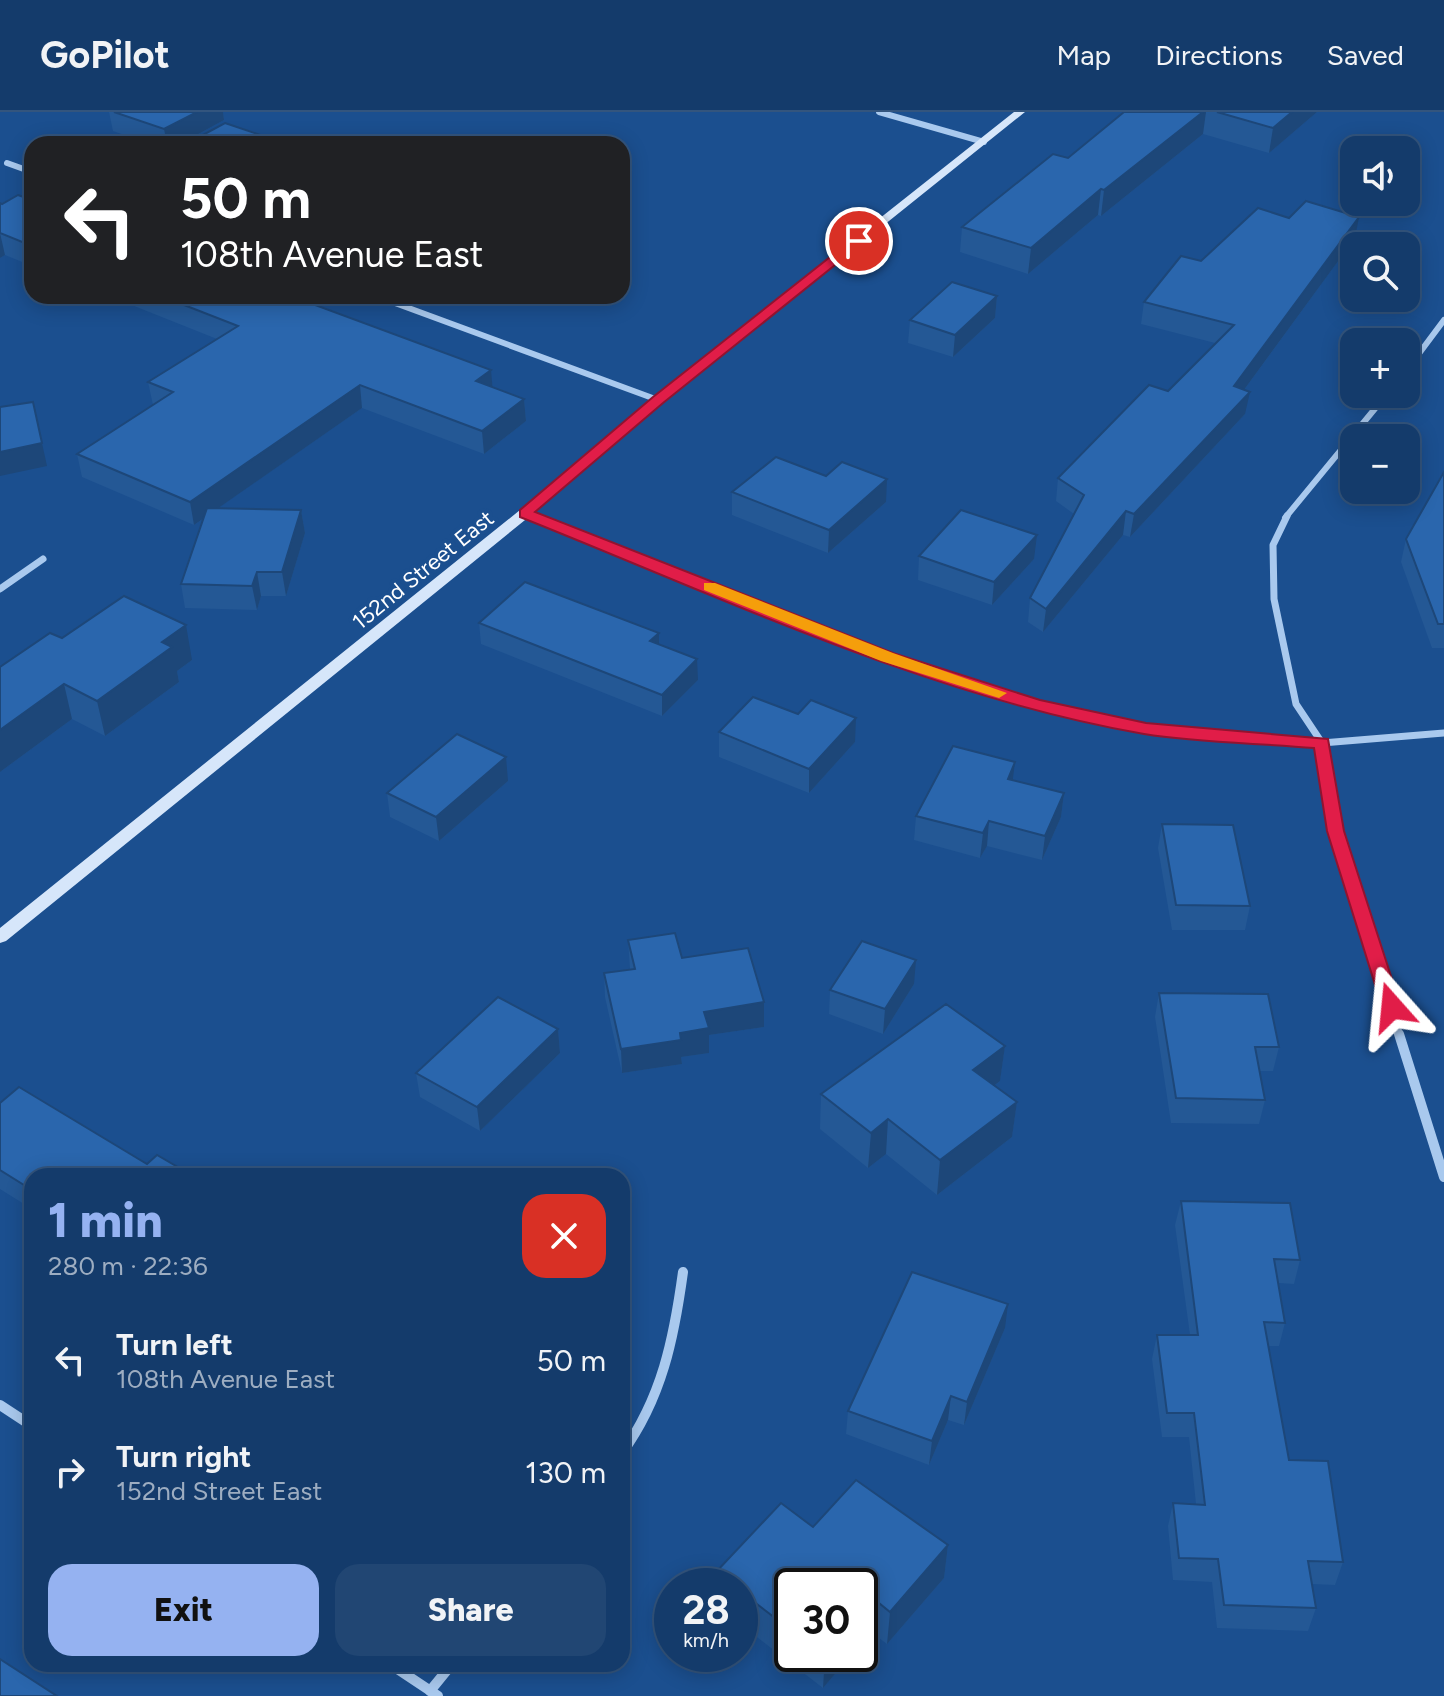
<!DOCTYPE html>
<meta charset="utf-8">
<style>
body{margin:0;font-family:Figtree,sans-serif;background:#214673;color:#f1f3f6;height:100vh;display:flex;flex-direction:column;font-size:30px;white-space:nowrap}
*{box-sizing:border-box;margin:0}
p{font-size:26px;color:#9dadc1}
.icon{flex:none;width:44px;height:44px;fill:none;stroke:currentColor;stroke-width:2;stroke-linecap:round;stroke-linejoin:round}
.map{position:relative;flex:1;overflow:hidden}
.panel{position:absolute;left:24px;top:1056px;width:606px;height:504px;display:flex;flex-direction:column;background:#143b6b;border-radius:24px;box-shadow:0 4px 20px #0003,0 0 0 2px #33557e}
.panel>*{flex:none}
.guide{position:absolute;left:24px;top:24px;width:606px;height:168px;border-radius:24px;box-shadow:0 4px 20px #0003,0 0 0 2px #33557e;background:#202124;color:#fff;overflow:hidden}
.buttons{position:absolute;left:1340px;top:24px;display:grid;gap:16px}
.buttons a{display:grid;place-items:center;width:80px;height:80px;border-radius:16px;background:#143b6b;box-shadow:0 4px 20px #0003,0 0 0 2px #33557e;font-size:40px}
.speed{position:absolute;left:654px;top:1456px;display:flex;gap:16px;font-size:40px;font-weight:700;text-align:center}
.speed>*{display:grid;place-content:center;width:104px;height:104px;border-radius:50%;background:#143b6b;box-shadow:0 4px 20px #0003,0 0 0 2px #33557e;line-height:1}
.speed small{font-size:20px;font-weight:400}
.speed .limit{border:4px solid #111;border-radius:12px;background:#fff;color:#111}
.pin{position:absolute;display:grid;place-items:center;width:68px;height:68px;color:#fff;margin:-34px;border:4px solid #fff;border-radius:50%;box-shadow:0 2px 8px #0007}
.me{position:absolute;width:88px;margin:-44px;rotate:342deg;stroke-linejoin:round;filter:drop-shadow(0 0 6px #0008)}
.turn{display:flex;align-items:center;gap:28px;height:168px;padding:0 24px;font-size:36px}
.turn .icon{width:104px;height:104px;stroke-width:2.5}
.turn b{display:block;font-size:56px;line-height:68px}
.round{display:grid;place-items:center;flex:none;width:84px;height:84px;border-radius:24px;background:#214673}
.overview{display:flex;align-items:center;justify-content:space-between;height:136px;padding:0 24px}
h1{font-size:48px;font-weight:800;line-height:60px;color:#95b2f1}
.cta{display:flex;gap:16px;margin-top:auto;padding:16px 24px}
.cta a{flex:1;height:92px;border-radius:24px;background:#95b2f1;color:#111;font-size:32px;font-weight:800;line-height:92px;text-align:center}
.cta a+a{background:#214673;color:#f1f3f6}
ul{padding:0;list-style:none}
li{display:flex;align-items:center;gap:24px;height:112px;padding:0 24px}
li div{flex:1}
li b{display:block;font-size:30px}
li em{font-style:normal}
header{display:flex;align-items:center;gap:48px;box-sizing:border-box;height:112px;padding:0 40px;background:#143b6b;border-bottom:2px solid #33557e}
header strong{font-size:38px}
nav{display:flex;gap:44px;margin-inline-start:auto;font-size:28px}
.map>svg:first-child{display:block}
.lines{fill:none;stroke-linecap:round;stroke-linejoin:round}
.minor-far2{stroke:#a9c9ee;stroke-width:6}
.minor-far1{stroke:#a9c9ee;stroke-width:7}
.minor{stroke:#a9c9ee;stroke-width:10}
.secondary{fill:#d6e6fa;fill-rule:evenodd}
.wall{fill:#245895}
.shaded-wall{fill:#1d4779}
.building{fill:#2a66ad;stroke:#1d4779;stroke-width:2}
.route{fill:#e11d48;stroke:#92132f;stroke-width:2}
.slow{fill:#f59e0b}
.labels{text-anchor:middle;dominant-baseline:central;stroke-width:8;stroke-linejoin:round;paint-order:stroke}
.street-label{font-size:22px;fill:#fff;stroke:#1b4f8f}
</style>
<header>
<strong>GoPilot</strong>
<nav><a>Map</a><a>Directions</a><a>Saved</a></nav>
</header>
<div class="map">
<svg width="1444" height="1584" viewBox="0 0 1444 1584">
<rect width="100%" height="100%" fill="#1b4f8f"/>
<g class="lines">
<g class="minor-far2">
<path d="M 879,0 L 984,30"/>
<path d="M 7,51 L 32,60"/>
<path d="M 376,184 L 658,288"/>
<path d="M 1406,259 L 1444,208"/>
<path d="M 525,401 L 539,406"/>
<path d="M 1285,406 L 1387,282"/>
</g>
<g class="minor-far1">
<path d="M 534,404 L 887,545 L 1037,593 L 1146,617 L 1221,626 L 1322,631 L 1444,621"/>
<path d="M 1287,404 L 1273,433 L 1274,487 L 1296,592 L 1322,631 L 1336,719 L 1400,924"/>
<path d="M 0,477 L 43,447"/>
</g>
<g class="minor">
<path d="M 1399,922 L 1444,1065"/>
<path d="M 0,1293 L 32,1314"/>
<path d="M 622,1341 C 662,1286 674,1226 683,1160"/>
<path d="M 390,1552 L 438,1584"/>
<path d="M 430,1579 L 452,1552"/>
</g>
<path class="secondary" d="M 1014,0 L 1025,0 L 662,291 L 530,404 L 6,829 L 0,831 L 0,816 L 520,398 L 654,285 Z"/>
</g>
<g class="wall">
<path d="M 109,0 L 223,0 L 224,8 L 180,32 L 150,32 L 113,19 Z"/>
<path d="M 1124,0 L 1317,0 L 1269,41 L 1203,22 L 1101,104 L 1098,103 L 1028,162 L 960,140 L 962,115 L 1068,46 Z"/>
<path d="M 32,88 L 32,154 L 5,143 L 0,146 L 0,91 Z"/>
<path d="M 1355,126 L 1244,278 L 1245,302 L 1130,425 L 1123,423 L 1043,520 L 1028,510 L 1030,486 L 1074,402 L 1056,389 L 1058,366 L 1168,279 L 1215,231 L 1141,212 L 1144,190 L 1201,149 Z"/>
<path d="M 109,184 L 291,184 L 492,275 L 524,287 L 526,309 L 484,342 L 362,296 L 218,396 L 301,398 L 305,421 L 286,484 L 261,484 L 257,498 L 185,496 L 181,472 L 203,407 L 194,413 L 82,365 L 77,342 L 153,293 L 148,270 L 217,227 Z"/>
<path d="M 997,184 L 995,206 L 953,245 L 908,231 L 910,208 Z"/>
<path d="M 1444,360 L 1444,536 L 1432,536 L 1401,450 L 1406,427 Z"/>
<path d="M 732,380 L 886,390 L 828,441 L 732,403 Z"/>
<path d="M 919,444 L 1034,447 L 992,493 L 918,468 Z"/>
<path d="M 479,511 L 659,521 L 659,533 L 698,568 L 662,604 L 481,532 Z"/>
<path d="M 62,526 L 192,548 L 177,559 L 179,570 L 105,624 L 72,607 L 0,660 Z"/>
<path d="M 719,620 L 855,630 L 809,681 L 719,645 Z"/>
<path d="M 1013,668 L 1064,681 L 1061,705 L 1042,748 L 987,734 L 980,746 L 914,728 L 916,704 Z"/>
<path d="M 508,669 L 439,729 L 390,705 L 387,681 Z"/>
<path d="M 1162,712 L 1250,794 L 1245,818 L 1172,818 L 1158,736 Z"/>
<path d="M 628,828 L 682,846 L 764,890 L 764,915 L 709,923 L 709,941 L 681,945 L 682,952 L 622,961 L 605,885 L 604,861 L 630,857 Z"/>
<path d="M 914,872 L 883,922 L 829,902 L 830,878 Z"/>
<path d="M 1159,881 L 1279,935 L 1273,959 L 1260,959 L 1265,988 L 1259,1012 L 1171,1011 L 1155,905 Z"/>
<path d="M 558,917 L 560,941 L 480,1019 L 420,985 L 416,961 Z"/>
<path d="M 1005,934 L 1000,969 L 994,974 L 1017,990 L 1012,1025 L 937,1083 L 886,1042 L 868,1056 L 820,1017 L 821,982 Z"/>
<path d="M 0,991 L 147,1052 L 193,1064 L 32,1064 L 32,1097 L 0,1077 Z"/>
<path d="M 1181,1089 L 1300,1148 L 1294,1172 L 1279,1171 L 1285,1211 L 1279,1234 L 1268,1234 L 1289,1348 L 1343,1450 L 1335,1473 L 1312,1472 L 1316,1496 L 1308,1519 L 1217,1516 L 1212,1470 L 1173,1468 L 1168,1414 L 1173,1391 L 1196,1392 L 1189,1325 L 1162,1325 L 1152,1247 L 1157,1223 L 1190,1223 L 1175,1113 Z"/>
<path d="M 1005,1216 L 964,1313 L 948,1308 L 929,1353 L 846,1322 L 848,1299 Z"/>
<path d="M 813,1415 L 948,1433 L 944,1466 L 887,1532 L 871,1520 L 860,1533 L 860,1474 L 792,1474 L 792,1542 L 852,1542 L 823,1576 L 740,1512 L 740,1474 L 716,1474 L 716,1460 Z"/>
</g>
<g class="shaded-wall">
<path d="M 197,0 L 223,0 L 224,8 L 180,32 L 167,32 L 164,17 Z"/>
<path d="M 1203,0 L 1206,0 L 1203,22 L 1101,104 L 1104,78 Z"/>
<path d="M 1292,0 L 1317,0 L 1269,41 L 1273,16 Z"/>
<path d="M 1101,77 L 1098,103 L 1028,162 L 1031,136 Z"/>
<path d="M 1359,105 L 1355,126 L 1230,297 L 1234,274 Z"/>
<path d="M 0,121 L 5,143 L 0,146 Z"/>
<path d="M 997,184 L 995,206 L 953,245 L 955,223 Z"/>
<path d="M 491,258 L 493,281 L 476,269 Z"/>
<path d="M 360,273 L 362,296 L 194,413 L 190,390 Z"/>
<path d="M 1250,280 L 1245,302 L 1130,425 L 1134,402 Z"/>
<path d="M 524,287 L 526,309 L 484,342 L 482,319 Z"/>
<path d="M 33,290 L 47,354 L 0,364 L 0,340 Z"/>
<path d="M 887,367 L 886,390 L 828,441 L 829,418 Z"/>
<path d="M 301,398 L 305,421 L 286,484 L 282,460 Z"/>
<path d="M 1126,399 L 1123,423 L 1043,520 L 1046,497 Z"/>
<path d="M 1037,423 L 1034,447 L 992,493 L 994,470 Z"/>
<path d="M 257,460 L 261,484 L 257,498 L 252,474 Z"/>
<path d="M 186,513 L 192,548 L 177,559 L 179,570 L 105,624 L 97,589 L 162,530 Z"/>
<path d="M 659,521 L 659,542 L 650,529 Z"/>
<path d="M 697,547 L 698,568 L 662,604 L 662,583 Z"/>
<path d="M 64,572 L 72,607 L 0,660 L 0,618 Z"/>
<path d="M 856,606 L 855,630 L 809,681 L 809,657 Z"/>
<path d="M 506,645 L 508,669 L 439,729 L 436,705 Z"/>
<path d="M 1015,650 L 1012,674 L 1008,667 Z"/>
<path d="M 1064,681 L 1061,705 L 1042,748 L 1045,724 Z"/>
<path d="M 989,709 L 987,734 L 980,746 L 983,721 Z"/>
<path d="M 916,848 L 914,872 L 883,922 L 885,897 Z"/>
<path d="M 764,890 L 764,915 L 709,923 L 709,941 L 681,945 L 682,952 L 622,961 L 621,937 L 680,921 L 704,900 Z"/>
<path d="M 558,917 L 560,941 L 480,1019 L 477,995 Z"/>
<path d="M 1005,934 L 1000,969 L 969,993 L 973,958 Z"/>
<path d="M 1017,990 L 1012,1025 L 937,1083 L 940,1048 Z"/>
<path d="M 888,1007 L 886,1042 L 868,1056 L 871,1021 Z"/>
<path d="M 1008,1192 L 1005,1216 L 964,1313 L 967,1290 Z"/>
<path d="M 951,1284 L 948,1308 L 929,1353 L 932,1329 Z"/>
<path d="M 948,1433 L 944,1466 L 887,1532 L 890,1500 Z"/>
<path d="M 874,1487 L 871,1520 L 860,1533 L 860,1504 Z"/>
<path d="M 827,1542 L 852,1542 L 823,1576 L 825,1544 Z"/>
</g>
<g class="building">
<path d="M 114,0 L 197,0 L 164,17 Z"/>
<path d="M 1124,0 L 1203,0 L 1104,78 L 1101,77 L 1031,136 L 962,115 L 1053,42 L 1068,46 Z"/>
<path d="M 1217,0 L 1292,0 L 1273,16 Z"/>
<path d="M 225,11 L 287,32 L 186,32 Z"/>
<path d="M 18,83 L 32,88 L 32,134 L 0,121 L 0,91 L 2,92 Z"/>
<path d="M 1306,89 L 1359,105 L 1234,274 L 1250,280 L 1134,402 L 1126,399 L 1046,497 L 1030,486 L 1084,383 L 1058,366 L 1149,273 L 1168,279 L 1234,213 L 1144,190 L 1181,144 L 1201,149 L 1258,96 L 1289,106 Z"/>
<path d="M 952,170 L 997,184 L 955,223 L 910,208 Z"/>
<path d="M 161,184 L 291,184 L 491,258 L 476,269 L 524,287 L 482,319 L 360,273 L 190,390 L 77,342 L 173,280 L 148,270 L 238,214 Z"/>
<path d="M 33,290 L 42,331 L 0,340 L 0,295 Z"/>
<path d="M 776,345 L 826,364 L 842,350 L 887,367 L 829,418 L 732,380 Z"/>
<path d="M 1444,360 L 1444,512 L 1438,512 L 1406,427 Z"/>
<path d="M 207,396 L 301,398 L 282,460 L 257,460 L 252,474 L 181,472 Z"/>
<path d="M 961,398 L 1037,423 L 994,470 L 919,444 Z"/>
<path d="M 525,470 L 659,521 L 650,529 L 697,547 L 662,583 L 479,511 Z"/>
<path d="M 124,484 L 186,513 L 162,530 L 172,535 L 97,589 L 64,572 L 0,618 L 0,555 L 50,521 L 62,526 Z"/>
<path d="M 753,585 L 798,602 L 811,588 L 856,606 L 809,657 L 719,620 Z"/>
<path d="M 457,622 L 506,645 L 436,705 L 387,681 Z"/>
<path d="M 953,634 L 1015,650 L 1008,667 L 1064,681 L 1045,724 L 989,709 L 983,721 L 916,704 Z"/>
<path d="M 1162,712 L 1233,713 L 1250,794 L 1176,793 Z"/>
<path d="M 675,821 L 682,846 L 748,836 L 764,890 L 704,900 L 709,916 L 680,921 L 681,928 L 621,937 L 604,861 L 635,857 L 628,828 Z"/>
<path d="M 862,829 L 916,848 L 885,897 L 830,878 Z"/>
<path d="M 1159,881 L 1268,882 L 1279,935 L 1255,935 L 1265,988 L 1176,986 Z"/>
<path d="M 498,885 L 558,917 L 477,995 L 416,961 Z"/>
<path d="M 946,892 L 1005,934 L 973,958 L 1017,990 L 940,1048 L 888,1007 L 871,1021 L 821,982 Z"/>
<path d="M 19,975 L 147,1052 L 157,1043 L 193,1064 L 32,1064 L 32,1078 L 0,1058 L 0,991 Z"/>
<path d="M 1181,1089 L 1290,1091 L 1300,1148 L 1274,1147 L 1285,1211 L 1264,1210 L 1289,1348 L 1328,1349 L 1343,1450 L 1308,1449 L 1316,1496 L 1224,1493 L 1218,1447 L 1179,1446 L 1173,1391 L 1205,1393 L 1194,1301 L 1167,1301 L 1157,1223 L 1198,1223 Z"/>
<path d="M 912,1160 L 1008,1192 L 967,1290 L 951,1284 L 932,1329 L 848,1299 Z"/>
<path d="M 856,1368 L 948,1433 L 890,1500 L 874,1487 L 860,1504 L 860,1474 L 792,1474 L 792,1519 L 740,1479 L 740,1474 L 734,1474 L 716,1460 L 781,1391 L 813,1415 Z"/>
<path d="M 0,1547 L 57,1584 L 0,1584 Z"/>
</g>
<path class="route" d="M 854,126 L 865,129 L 663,291 L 535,400 L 893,541 L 1040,588 L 1146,611 L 1328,627 L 1344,719 L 1401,895 L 1399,900 L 1385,900 L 1382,895 L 1327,719 L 1314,636 C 1258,631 1199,631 1144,622 C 930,585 721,485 520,405 L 520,398 L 653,285 Z"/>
<path class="slow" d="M 704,471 L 715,471 L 893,541 L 1007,581 L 999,586 L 881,549 L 704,478 Z"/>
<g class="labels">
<g class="street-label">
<text transform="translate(423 458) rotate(-39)">152nd Street East</text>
</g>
</g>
</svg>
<div class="buttons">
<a><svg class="icon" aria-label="sound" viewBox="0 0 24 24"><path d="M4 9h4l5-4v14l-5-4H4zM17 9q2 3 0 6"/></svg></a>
<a><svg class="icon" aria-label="search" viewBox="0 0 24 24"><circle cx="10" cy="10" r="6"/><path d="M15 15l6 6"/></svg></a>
<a>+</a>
<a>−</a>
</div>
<div class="speed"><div>28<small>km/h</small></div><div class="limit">30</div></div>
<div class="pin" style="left:859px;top:129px;background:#d93025"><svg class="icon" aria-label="arrive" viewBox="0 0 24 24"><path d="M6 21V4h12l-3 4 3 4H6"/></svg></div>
<svg class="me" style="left:1392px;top:895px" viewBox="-20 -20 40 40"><path d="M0-17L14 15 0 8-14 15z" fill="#e11d48" stroke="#fff" stroke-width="4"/></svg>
<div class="guide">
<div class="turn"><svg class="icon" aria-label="left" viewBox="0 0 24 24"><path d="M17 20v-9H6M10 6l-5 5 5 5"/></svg><div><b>50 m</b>108th Avenue East</div></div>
</div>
<section class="panel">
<div class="overview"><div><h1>1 min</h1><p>280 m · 22:36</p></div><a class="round" style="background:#d93025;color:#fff"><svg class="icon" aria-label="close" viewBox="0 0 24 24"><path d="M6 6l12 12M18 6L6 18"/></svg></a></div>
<ul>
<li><svg class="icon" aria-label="left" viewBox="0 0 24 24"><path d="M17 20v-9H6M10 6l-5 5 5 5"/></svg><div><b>Turn left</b><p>108th Avenue East</p></div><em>50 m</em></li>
<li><svg class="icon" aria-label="right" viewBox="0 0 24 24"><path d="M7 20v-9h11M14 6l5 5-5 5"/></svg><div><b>Turn right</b><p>152nd Street East</p></div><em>130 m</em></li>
</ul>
<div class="cta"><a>Exit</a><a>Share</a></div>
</section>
</div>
